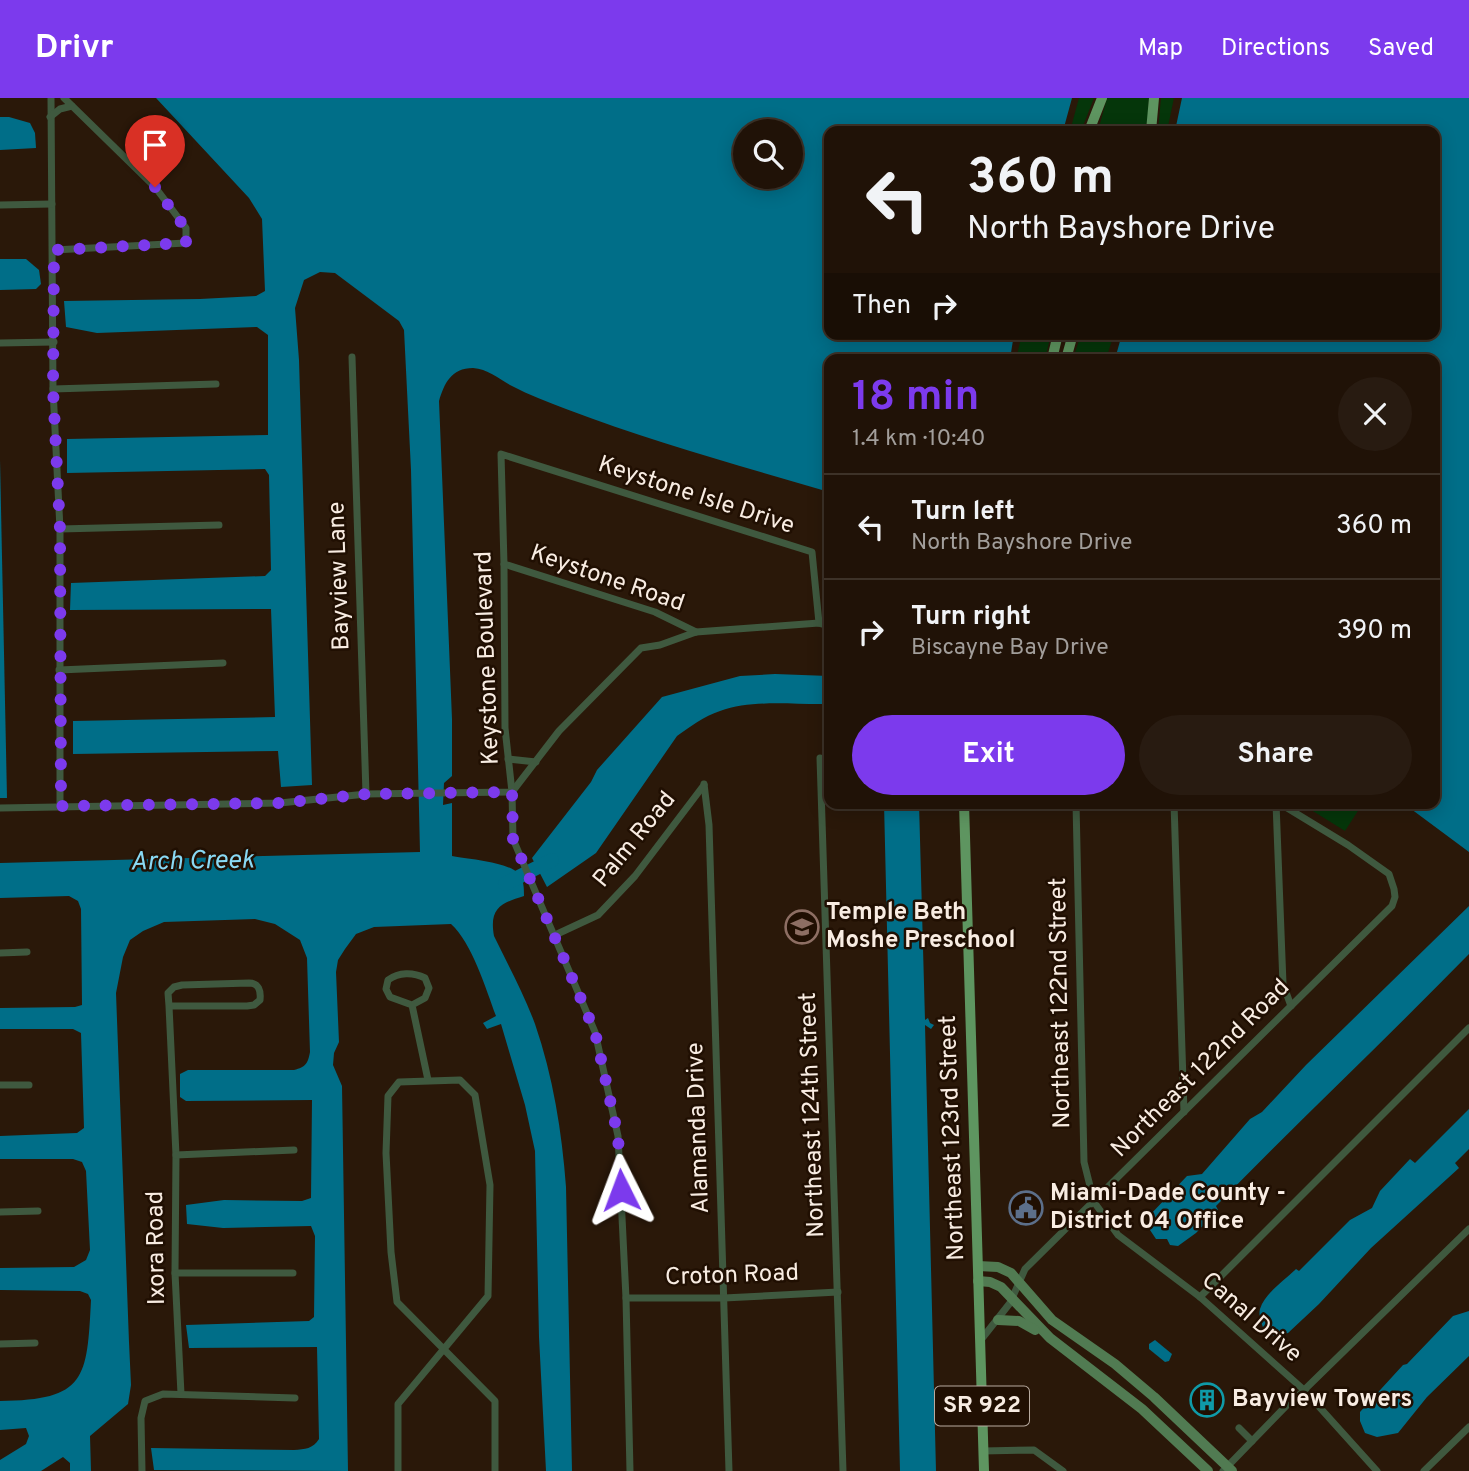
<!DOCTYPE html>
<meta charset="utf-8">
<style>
body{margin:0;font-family:Overpass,sans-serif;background:#281b11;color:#f1f3f6;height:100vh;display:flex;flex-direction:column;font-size:26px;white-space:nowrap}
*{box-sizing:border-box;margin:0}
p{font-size:23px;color:#a29e9b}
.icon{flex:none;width:38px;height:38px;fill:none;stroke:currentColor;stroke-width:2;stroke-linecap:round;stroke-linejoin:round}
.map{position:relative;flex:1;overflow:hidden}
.sheet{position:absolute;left:824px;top:256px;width:616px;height:455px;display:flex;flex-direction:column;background:#201207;border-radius:14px;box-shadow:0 4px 18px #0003,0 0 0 2px #3d3228}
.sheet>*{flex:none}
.hud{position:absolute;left:824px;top:28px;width:616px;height:214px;border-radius:14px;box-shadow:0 4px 18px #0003,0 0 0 2px #3d3228;background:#201207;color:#f1f3f6;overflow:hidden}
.controls{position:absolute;left:733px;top:21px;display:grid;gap:14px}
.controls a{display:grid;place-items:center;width:70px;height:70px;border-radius:50%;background:#201207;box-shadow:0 4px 18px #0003,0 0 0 2px #3d3228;font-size:35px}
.pin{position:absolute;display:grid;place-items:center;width:60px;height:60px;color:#fff;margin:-72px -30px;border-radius:50% 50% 50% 0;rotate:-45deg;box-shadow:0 0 7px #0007}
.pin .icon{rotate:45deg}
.me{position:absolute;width:77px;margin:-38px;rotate:357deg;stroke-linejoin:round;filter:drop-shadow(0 0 5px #0008)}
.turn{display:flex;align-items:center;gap:24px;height:147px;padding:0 28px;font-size:32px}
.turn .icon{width:91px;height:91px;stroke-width:2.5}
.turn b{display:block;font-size:49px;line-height:60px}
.then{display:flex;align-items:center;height:66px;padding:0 28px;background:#0003;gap:14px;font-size:26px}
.round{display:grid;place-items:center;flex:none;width:74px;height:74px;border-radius:37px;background:#281b11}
.summary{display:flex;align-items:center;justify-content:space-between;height:119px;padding:0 28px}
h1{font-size:42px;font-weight:700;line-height:52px;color:#7c3aed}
.button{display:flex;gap:14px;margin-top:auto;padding:14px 28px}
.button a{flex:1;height:80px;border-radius:42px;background:#7c3aed;color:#fff;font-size:28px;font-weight:700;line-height:80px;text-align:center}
.button a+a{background:#281b11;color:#f1f3f6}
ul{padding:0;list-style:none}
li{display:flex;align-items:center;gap:21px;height:105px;padding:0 28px;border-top:2px solid #3d3228}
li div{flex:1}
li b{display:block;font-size:26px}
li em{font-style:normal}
header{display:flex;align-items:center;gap:42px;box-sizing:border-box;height:98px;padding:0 35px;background:#7c3aed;color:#fff}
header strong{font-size:33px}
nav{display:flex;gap:38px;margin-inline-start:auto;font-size:24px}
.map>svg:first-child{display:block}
.green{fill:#05360a}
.water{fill:#006e88;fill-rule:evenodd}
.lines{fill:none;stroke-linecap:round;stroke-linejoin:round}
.river{stroke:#006e88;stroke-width:14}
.street{stroke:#3f593f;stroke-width:7}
.secondary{stroke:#517b52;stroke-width:10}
.primary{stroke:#5e9560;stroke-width:10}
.route{stroke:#7c3aed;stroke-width:12;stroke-dasharray:0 21.6}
.labels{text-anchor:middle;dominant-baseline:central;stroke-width:5;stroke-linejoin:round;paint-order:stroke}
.shield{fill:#200f02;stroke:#b7aa9f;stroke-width:2}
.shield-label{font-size:23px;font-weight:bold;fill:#f8ece2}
.street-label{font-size:24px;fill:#f8ece2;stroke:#200f02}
.poi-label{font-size:24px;font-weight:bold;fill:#f8ece2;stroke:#200f02;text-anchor:start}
.water-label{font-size:26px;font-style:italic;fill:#89d9f4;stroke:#200f02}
</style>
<header>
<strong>Drivr</strong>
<nav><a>Map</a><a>Directions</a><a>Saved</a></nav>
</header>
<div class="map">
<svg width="1469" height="1373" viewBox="0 0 1469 1373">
<rect width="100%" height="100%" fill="#2a1809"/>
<g class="green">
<path d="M 1079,0 L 1094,0 L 1081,33 L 1070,33 Z"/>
<path d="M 1107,0 L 1149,0 L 1148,21 L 1144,33 L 1098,33 Z"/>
<path d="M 1161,0 L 1174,0 L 1167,33 L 1158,33 Z"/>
<path d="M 1022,236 L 1051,236 L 1045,261 L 1016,261 Z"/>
<path d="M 1081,236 L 1114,236 L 1106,261 L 1073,261 Z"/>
<path d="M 1300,705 L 1363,705 L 1345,733 Z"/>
</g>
<g class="water">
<path d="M 156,0 L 1072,0 L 1063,33 L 830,33 L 830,236 L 1014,236 L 1010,261 L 830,261 L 829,394 C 741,368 652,344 566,311 C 548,304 529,297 512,288 C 499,281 488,271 473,270 C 451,270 444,286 439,303 L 452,621 L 452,678 L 444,685 L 443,707 L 452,705 L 452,758 C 468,761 509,764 519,776 C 524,782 524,791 524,798 C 501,805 489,810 494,838 C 508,867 524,896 535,926 C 553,978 562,1034 566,1089 L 572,1373 L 546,1373 L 539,1239 L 535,1053 L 525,1007 L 501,926 L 487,931 L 483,925 L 496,918 C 486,891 472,845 451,826 L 374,829 L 356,836 L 345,851 L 338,862 L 336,874 L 339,944 L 334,955 L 333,967 L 342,988 L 348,1373 L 154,1372 L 151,1350 L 294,1352 C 305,1351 313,1351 319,1341 L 317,1249 L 189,1250 L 186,1227 L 309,1223 L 314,1219 L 315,1138 L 311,1128 L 223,1130 L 187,1126 L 186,1107 L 224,1102 L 302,1103 L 311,1100 L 312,1002 L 186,1003 L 180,999 L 180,976 L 188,972 L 294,972 C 306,969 308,965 310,954 L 307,860 L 300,842 L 275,826 L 255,821 L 164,824 L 143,833 L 130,842 L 123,859 L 116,895 L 129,1244 L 131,1287 L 128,1306 L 90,1338 L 91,1373 L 70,1373 L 70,1365 L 63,1359 L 41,1373 L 0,1373 L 0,1362 L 26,1346 L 29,1338 L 26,1330 L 0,1332 L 0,1303 C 86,1302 87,1281 91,1202 L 88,1196 L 80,1193 L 0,1192 L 0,1170 L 74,1169 L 86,1162 L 90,1152 L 86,1073 L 82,1064 L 73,1061 L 0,1061 L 0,1038 L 77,1035 L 84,1030 L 81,935 L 73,931 L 0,931 L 0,910 L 75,909 L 82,907 L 81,811 L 78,803 L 69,798 L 0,800 L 0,765 L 420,754 L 411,372 L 404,232 L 399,223 L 335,175 L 320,174 L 304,182 L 295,210 L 299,262 L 312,687 L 281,689 L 278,653 L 73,656 L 73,623 L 275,619 L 271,511 L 70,512 L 71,485 L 265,478 L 271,472 L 269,377 L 265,371 L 67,375 L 67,341 L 268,337 L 268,237 L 257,229 L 97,235 L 66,229 L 64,203 L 200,201 L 256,198 L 265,193 L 262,121 L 249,100 ZM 746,33 L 791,33 L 791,79 L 746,79 Z"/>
<path d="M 1182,0 L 1469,0 L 1469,754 L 1403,705 L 1435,705 L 1435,261 L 1115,261 L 1122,236 L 1435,236 L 1435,33 L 1175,33 Z"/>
<path d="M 0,19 L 9,19 L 30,25 L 35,35 L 36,50 L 0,52 Z"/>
<path d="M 0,161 L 26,161 L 39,172 L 41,186 L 36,191 L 0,192 Z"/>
<path d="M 0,362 L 7,700 L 0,700 Z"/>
<path d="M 775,576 L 829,578 L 829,606 C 794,607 753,601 720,613 C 704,618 690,629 677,638 L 596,755 L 547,789 L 532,760 L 591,684 L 597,672 L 662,599 L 740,578 Z"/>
<path d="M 884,705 L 919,705 L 925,922 L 928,920 L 930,925 L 934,927 L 931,931 L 925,927 L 936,1373 L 900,1373 Z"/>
<path d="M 1469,808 L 1469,856 C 1386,941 1299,1023 1216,1108 L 1218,1112 L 1196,1135 L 1178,1148 L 1170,1147 L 1167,1141 L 1156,1141 L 1150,1132 L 1149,1118 L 1187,1078 L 1202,1076 L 1250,1021 L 1262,1014 L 1306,967 Z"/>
<path d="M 1469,1011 L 1469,1051 L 1455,1065 L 1459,1070 L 1371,1150 L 1319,1206 L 1288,1235 L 1275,1238 L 1265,1234 C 1262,1227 1258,1218 1260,1211 C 1265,1195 1285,1182 1296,1171 L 1299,1173 L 1350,1122 L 1372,1110 L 1380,1093 L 1410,1061 L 1415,1065 Z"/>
<path d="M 1469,1213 L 1469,1258 L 1427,1299 L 1398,1335 L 1377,1339 L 1365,1335 L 1360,1323 L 1360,1314 L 1403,1267 L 1407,1266 L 1453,1218 Z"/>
<path d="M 1155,1242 L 1172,1256 L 1169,1263 L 1165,1264 L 1149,1251 L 1149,1246 Z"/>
</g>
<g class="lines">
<path class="river" d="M 505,786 L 552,762"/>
<g class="street">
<path d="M 51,0 L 53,291 L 60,431 L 60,708"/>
<path d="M 50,19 L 60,11 L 72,8"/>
<path d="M 0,107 L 52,106"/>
<path d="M 54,152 L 186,145 L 186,130 L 155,89 L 64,0"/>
<path d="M 0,245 L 54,244"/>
<path d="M 352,259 L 366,696"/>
<path d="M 53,291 L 216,286"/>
<path d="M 60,431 L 219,427"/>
<path d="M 504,466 L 655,514 L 696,534"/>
<path d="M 59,572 L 223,565"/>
<path d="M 820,660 L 843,1373"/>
<path d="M 508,661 L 536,664"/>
<path d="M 704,686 L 709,727 L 729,1373"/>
<path d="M 1076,705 L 1084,1064 L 1094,1104 L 1118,1137 L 1200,1199 L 1304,1292 L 1377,1373"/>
<path d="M 1174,705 L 1184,1014"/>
<path d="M 1276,705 L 1283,886 L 1291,908"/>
<path d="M 0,710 L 280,705 L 366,696 L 512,694 L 559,633 L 641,550 L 660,547 L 696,534 L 819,525 L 830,528"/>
<path d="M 555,837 L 598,817 L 635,778 L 704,687"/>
<path d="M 0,855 L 27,854"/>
<path d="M 412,907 L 390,899 L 386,891 L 388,882 C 399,874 413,874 425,880 L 429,890 L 425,900 L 412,907 L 428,982"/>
<path d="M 169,908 L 247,908 L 254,907 L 260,902 C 261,893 259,885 249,885 L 182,887 L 174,889 L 168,895 L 169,908 L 176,1057 L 175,1175 L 181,1296"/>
<path d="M 0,987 L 29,987"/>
<path d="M 176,1057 L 294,1052"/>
<path d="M 0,1114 L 38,1113"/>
<path d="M 175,1175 L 293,1175"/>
<path d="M 1200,1199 L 1469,930"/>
<path d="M 626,1200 L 724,1200 L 838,1194"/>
<path d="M 980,1243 L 1010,1205 L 1025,1171 L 1392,808 L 1395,799 L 1394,791 L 1389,776 L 1348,747 L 1279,705"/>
<path d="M 0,1246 L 35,1245"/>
<path d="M 1296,1300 L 1469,1131"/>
<path d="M 1239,1330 L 1252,1343"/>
<path d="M 983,1353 L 1034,1352 L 1063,1373"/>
<path d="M 142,1373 L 141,1320 L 145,1303 L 163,1296 L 295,1300"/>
<path d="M 398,1373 L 398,1306 L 488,1198 L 490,1087 L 475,997 L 460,982 L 399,984 L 388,998 L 386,1055 L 391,1154 L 397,1204 L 495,1303 L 495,1373"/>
<path d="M 630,1373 L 626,1200 L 618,1038 L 595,934 L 513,741 L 512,694 L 505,630 L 504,466 L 501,356 L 812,454 L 819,525"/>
<path d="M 1223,1373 L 1287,1307"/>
<path d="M 1424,1373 L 1469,1329"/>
</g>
<g class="secondary">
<path d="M 978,1168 L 998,1169 L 1011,1175 L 1052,1222 L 1115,1266 L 1154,1299 L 1232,1373"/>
<path d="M 978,1183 L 990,1184 L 1001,1189 L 1050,1240 L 1142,1311 L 1208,1373"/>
<path d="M 998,1222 L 1019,1223 L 1035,1232"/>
</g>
<g class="primary">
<path d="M 1089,33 L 1102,0"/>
<path d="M 1151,33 L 1154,0"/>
<path d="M 1052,261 L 1058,236"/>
<path d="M 1066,261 L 1073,236"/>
<path d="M 964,705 L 984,1373"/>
</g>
</g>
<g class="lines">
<path class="route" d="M 155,89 L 186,131 L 186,145 L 54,152 L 53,291 L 60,431 L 61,708 L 280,705 L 366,696 L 512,694 L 513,741 L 595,934 L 618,1038 L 621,1092"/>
</g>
<defs>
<symbol id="school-ring" viewBox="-11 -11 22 22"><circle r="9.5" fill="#200f02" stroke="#8d6e63" stroke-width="1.5"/><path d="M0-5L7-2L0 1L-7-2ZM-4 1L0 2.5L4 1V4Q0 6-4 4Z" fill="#8d6e63"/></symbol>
<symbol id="civic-ring" viewBox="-11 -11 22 22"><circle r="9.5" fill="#200f02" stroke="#5c6f8a" stroke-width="1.5"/><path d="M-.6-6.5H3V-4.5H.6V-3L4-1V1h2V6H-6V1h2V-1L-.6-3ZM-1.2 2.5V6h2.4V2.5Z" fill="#5c6f8a"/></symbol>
<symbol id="building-ring" viewBox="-11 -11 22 22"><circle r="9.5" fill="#200f02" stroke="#0f9aa8" stroke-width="1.5"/><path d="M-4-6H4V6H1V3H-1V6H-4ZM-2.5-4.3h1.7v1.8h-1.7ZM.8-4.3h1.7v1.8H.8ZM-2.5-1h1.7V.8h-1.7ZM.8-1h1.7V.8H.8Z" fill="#0f9aa8"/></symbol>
</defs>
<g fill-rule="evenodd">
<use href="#school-ring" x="783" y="810" width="38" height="38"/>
<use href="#civic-ring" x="1007" y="1091" width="38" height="38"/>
<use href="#building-ring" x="1188" y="1283" width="38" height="38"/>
</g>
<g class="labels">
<rect class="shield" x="935" y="1288.5" width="94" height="39" rx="5"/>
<g class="shield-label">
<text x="982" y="1308">SR 922</text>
</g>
<g class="street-label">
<text transform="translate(696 398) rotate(18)">Keystone Isle Drive</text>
<text transform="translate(340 478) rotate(-92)">Bayview Lane</text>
<text transform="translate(607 481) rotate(19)">Keystone Road</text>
<text transform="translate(488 560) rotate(-92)">Keystone Boulevard</text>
<text transform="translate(635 742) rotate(-51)">Palm Road</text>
<text transform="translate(1061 905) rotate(-91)">Northeast 122nd Street</text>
<text transform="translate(1201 971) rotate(-45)">Northeast 122nd Road</text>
<text transform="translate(813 1017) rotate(-92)">Northeast 124th Street</text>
<text transform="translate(699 1030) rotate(-92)">Alamanda Drive</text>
<text transform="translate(953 1040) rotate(-92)">Northeast 123rd Street</text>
<text transform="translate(157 1150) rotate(-91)">Ixora Road</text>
<text transform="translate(732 1178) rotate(-2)">Croton Road</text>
<text transform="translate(1251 1220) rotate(41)">Canal Drive</text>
</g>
<g class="poi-label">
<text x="826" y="815">Temple Beth<tspan x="826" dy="28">Moshe Preschool</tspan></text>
<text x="1050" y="1096">Miami-Dade County -<tspan x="1050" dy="28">District 04 Office</tspan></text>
<text x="1232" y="1302">Bayview Towers</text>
</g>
<g class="water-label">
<text transform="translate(192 764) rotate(-1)">Arch Creek</text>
</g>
</g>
</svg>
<div class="controls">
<a><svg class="icon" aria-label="search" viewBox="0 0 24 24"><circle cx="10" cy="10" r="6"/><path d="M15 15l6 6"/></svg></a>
</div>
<div class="pin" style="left:155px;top:89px;background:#d93025"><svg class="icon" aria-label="arrive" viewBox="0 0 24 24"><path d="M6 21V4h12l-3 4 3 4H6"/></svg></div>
<svg class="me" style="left:621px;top:1092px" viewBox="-20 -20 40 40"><path d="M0-17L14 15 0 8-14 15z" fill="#7c3aed" stroke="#fff" stroke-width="4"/></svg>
<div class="hud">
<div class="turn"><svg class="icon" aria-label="left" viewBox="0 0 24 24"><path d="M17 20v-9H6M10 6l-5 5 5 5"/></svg><div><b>360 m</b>North Bayshore Drive</div></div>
<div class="then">Then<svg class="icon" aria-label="right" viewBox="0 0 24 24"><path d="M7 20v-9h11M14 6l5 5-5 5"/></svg></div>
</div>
<section class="sheet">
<div class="summary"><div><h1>18 min</h1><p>1.4 km · 10:40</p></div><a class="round"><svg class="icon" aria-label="close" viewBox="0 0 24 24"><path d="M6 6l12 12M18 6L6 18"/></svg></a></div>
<ul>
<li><svg class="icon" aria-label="left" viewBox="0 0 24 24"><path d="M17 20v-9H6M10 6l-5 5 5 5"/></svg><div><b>Turn left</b><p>North Bayshore Drive</p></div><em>360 m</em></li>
<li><svg class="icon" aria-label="right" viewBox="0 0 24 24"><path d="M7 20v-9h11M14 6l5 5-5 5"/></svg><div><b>Turn right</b><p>Biscayne Bay Drive</p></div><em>390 m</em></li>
</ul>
<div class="button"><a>Exit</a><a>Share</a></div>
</section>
</div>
